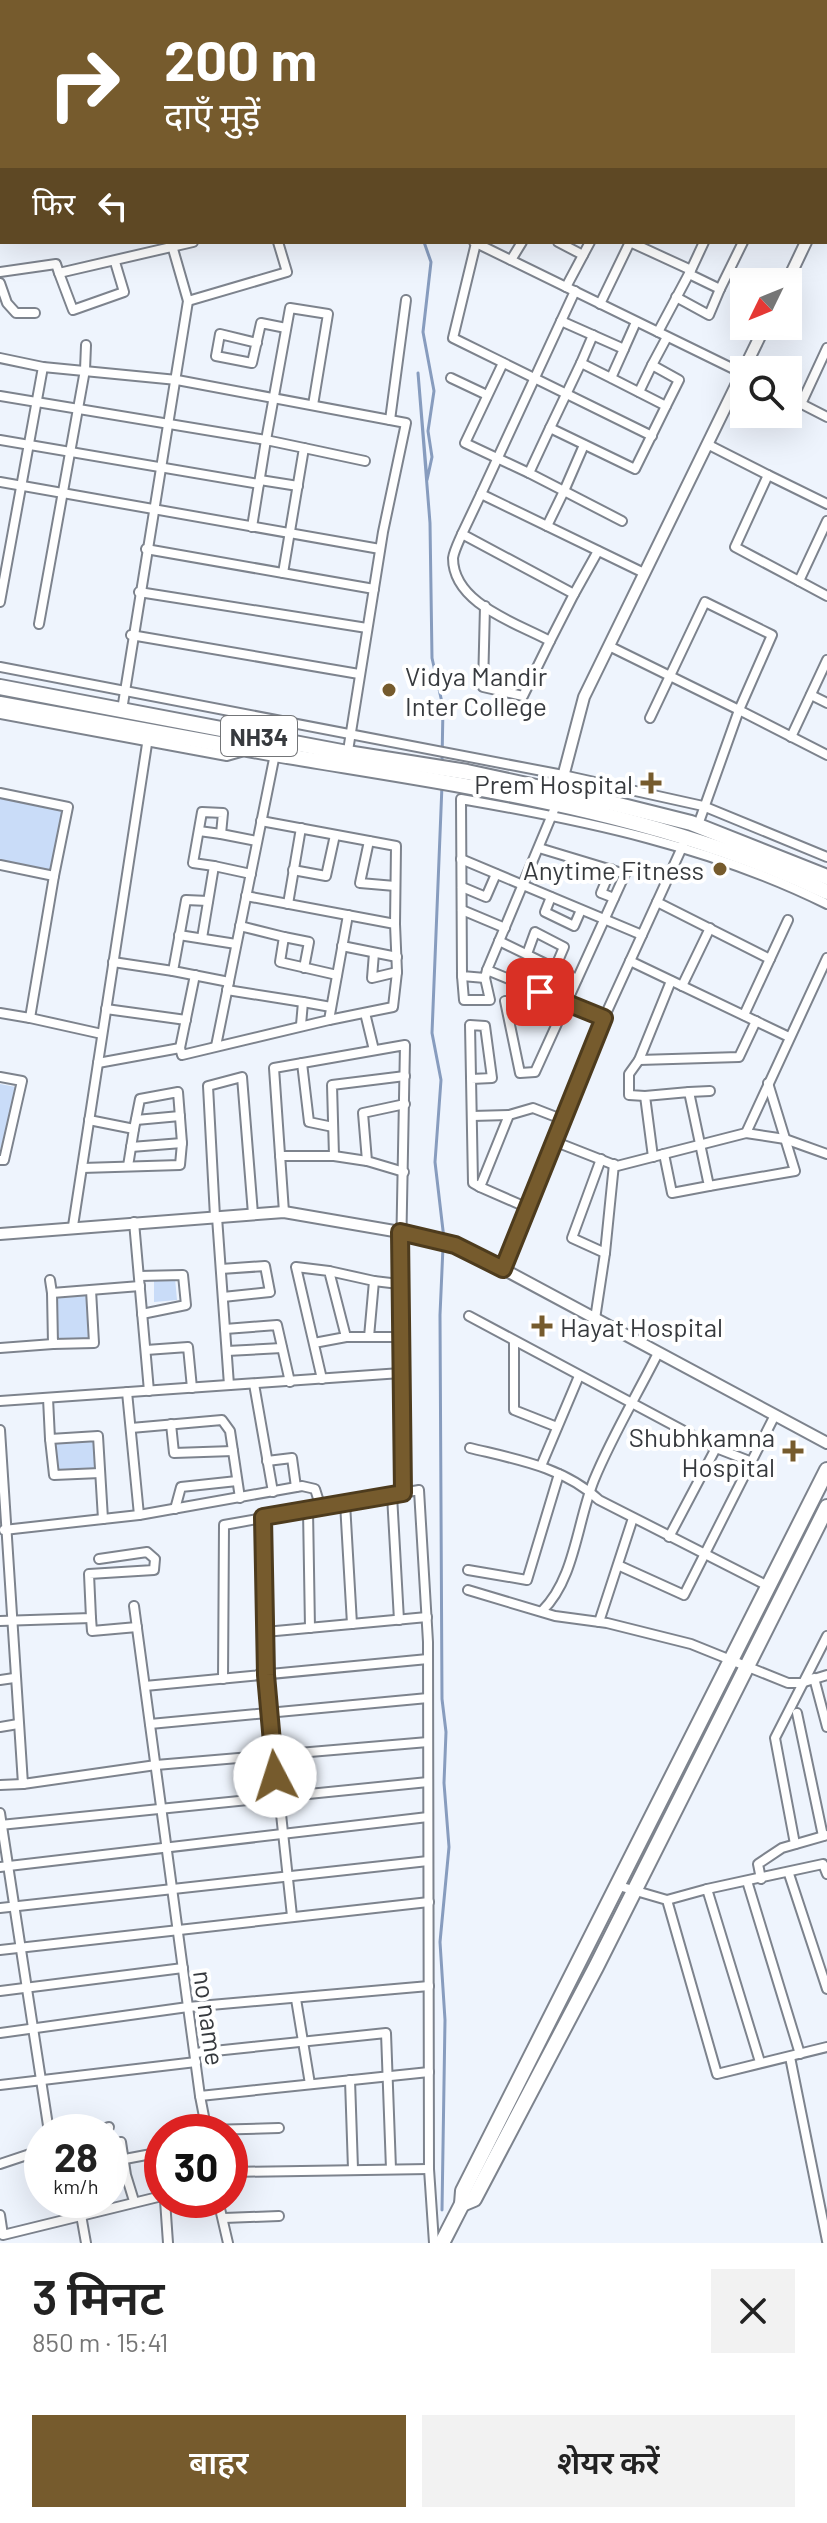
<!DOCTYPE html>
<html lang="hi">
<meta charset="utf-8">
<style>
body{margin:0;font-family:Barlow,"Noto Sans Devanagari",sans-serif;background:#f2f2f2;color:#222;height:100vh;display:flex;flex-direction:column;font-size:30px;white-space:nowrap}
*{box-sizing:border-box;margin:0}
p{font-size:26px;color:#767676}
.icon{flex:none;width:44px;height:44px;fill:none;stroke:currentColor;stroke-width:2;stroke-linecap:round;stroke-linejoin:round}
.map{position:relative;height:2243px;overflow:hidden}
.details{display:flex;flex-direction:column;background:#fff;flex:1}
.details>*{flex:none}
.guide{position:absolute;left:0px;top:0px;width:828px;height:244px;box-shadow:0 8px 32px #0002;background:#765b2d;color:#fff;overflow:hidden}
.needle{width:52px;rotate:227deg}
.buttons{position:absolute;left:730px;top:268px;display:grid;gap:16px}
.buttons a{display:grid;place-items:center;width:72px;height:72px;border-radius:0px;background:#fff;box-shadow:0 8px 32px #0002;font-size:40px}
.speed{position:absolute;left:24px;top:2114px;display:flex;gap:16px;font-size:40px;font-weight:700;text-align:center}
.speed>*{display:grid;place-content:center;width:104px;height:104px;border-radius:50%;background:#fff;box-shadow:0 8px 32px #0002;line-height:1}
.speed small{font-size:20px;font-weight:400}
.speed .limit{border:12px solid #d22;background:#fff;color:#111}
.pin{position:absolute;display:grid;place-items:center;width:68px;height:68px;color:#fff;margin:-34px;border-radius:16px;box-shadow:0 4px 12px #0006}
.me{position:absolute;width:88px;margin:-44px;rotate:355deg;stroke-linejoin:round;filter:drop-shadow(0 0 6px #0008)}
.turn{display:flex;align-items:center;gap:28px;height:168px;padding:0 32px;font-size:36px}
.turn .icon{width:104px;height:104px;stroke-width:2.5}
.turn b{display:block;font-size:56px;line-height:68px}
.then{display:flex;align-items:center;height:76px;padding:0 32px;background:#0003;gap:16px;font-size:30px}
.round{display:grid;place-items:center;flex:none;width:84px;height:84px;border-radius:0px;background:#f2f2f2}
.head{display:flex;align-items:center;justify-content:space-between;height:136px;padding:0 32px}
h1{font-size:48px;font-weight:600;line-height:60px}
.button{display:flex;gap:16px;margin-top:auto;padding:16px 32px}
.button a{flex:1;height:92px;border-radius:0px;background:#765b2d;color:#fff;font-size:32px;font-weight:600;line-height:92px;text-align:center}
.button a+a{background:#f2f2f2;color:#222}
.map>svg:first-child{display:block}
.green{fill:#c9dcf8}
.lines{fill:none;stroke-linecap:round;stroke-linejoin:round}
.stream{stroke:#879cbe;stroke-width:3}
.minor-casing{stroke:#7d838d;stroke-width:12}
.tertiary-casing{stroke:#7d838d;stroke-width:14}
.primary-casing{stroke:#7d838d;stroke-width:18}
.trunk-casing{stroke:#7d838d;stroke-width:18}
.minor{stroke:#fff;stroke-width:8}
.tertiary{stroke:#fff;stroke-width:10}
.primary{stroke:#fff;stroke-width:14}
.trunk{stroke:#fff;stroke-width:14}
.route-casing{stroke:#4d3b1d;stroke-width:20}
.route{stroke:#765b2d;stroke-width:14}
.poi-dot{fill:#765b2d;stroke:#fff;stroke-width:3}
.labels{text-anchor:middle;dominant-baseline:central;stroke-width:8;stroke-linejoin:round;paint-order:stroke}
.shield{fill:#fff;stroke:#737578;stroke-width:2}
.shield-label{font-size:24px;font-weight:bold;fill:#373a3e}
.poi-label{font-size:26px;fill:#373a3e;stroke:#fff;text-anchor:end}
.street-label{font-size:26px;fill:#373a3e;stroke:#fff}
</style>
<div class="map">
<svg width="827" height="2243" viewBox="0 0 827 2243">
<rect width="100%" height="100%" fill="#eef4fd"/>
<g class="green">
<path d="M 0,796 L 65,810 L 51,872 L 0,861 Z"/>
<path d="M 0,1084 L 16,1087 L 0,1151 Z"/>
<path d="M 175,1278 L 177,1300 L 154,1302 L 154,1281 Z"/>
<path d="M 86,1296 L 88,1338 L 57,1340 L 56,1297 Z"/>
<path d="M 95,1441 L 96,1470 L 57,1472 L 55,1444 Z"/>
</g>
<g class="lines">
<g class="stream">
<path d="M 430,0 L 430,2"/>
<path d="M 424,242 L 431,262 L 423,332 L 434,391 L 428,431 L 432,457 L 427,480 L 418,373 L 430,523 L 432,658 L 443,707 L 442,762"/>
<path d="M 442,785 L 432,1033 L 441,1080 L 435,1162 L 444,1239"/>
<path d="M 442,2210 L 445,2020 L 440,1942 L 449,1847 L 444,1783 L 446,1732 L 442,1699 L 440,1315 L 443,1247"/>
</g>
<defs>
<g id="minor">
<path d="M 121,0 L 122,2"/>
<path d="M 534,0 L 538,2"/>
<path d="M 687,0 L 691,2"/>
<path d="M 575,2 L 575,0"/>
<path d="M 639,2 L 640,0"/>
<path d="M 745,2 L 746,0"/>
<path d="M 0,212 L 2,212"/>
<path d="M 474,242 L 744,374"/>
<path d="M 558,242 L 583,255"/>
<path d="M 476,243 L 453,338 L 652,436"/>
<path d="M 511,260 L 522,242"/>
<path d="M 115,262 L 124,292 L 73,310 L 59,273 L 193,242"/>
<path d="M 691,270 L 704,242"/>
<path d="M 0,272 L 56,264 L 59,273"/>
<path d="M 689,274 L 720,289 L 743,242"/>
<path d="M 0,283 L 7,303 L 16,313 L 35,313"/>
<path d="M 566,287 L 590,242"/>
<path d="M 575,291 L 481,494 L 644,573"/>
<path d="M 676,297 L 709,315 L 720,289"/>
<path d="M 188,301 L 287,272 L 278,242"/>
<path d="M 600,304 L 630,242 L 691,270 L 658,332"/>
<path d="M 561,321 L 624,349 L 611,378 L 581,363 L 550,428 L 635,469 L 666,406 L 611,378"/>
<path d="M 257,343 L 220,334 L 216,356 L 252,363 L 261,323 L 286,328"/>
<path d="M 624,349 L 636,322"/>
<path d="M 0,358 L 43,367 L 177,380 L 406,423 L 383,532 L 347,757"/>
<path d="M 503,363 L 465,443 L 529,473"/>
<path d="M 581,363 L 593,335"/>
<path d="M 652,365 L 667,337"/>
<path d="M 451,378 L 487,395"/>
<path d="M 639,392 L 652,365 L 679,380 L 666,406"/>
<path d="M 0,396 L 266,440 L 290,308 L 328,314 L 313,405"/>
<path d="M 788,397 L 827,417"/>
<path d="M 801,404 L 827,348"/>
<path d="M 390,420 L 406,300"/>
<path d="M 550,428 L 529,473 L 564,491 L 584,445"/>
<path d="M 0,440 L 259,484"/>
<path d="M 707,444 L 768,475"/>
<path d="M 304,448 L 365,461"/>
<path d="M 260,480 L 298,486"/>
<path d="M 0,482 L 380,549"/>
<path d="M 481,494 L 462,534 L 574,594 L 598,551"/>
<path d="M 827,521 L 799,581 L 827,596"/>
<path d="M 547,526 L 564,491 L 622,521"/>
<path d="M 252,527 L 266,440 L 304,448 L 283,573"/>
<path d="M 462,534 C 459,541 454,551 453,558 C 453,604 517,623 550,641 L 574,594"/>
<path d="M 146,549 L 374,589"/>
<path d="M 799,581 L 735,547 L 768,475 L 827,504"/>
<path d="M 139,592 L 367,628"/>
<path d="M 0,602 L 43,367"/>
<path d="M 485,606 L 483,687 L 523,696 L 550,641"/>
<path d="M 39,624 L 85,370 L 86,345"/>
<path d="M 131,635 L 359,674"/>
<path d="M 609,646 L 739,710 L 698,825"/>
<path d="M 0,667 L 563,775 L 703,806 L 827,857"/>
<path d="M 811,695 L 827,703"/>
<path d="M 122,710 L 188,301 L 171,242"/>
<path d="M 0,714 L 227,756 L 241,752"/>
<path d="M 650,718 L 705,602 L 772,635 L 739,710 L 827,755"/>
<path d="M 791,737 L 827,660"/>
<path d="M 0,793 L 68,807 L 54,876 L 0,865"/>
<path d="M 554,810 L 487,970 L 604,1018"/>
<path d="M 261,821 L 396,846 L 395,924"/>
<path d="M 199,831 L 221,834"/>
<path d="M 369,841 L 360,883 L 395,886"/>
<path d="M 461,859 L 642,935"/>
<path d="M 214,866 L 251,874"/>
<path d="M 611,869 L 601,893 L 614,898"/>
<path d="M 293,870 L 326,876 L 335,835"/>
<path d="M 462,887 L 486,897 L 496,874"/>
<path d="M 246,896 L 395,924 L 397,972 L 393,1007 L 329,1020"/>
<path d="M 551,897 L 545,912 L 574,926 L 581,910"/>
<path d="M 208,901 L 186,900 L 173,971 L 229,982"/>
<path d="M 657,902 L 770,959"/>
<path d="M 288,904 L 301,828"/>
<path d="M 462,910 L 505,928"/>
<path d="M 240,926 L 284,937"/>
<path d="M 179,935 L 236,944"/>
<path d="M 202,938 L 214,866 L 193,863 L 202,812 L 223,813 L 221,834 L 257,841"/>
<path d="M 499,941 L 577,979"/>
<path d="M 342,946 L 397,957"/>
<path d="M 374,953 L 372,978 L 397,972"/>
<path d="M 527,954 L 535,932 L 564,947 L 555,968"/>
<path d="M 630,961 L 789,1037"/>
<path d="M 113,962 L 173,971"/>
<path d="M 304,968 L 309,942 L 284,937 L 280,962 L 337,975"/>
<path d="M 487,970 L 485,978 L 462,976 L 461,799 C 587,821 712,847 827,904"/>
<path d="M 462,976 L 464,1000 L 490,1000 L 485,978"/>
<path d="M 671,981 L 639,1060 L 739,1057 L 756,1021"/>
<path d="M 682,986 L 710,928"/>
<path d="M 227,990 L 303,1002 L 301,1025"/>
<path d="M 505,1001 L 520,1073 L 535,1072 L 625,874 L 539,848"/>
<path d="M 303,1002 L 331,1007"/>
<path d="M 106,1009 L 186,1020"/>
<path d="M 0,1013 L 30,1018 L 54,876"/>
<path d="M 365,1013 L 374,1050"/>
<path d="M 744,1015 L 788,920"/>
<path d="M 30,1018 L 102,1034"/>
<path d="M 216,1046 L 275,754"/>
<path d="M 180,1048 L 195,975"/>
<path d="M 639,1060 L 629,1074 L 629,1095 L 645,1096"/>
<path d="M 98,1063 L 180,1048 L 182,1055 L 329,1020 L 348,915"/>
<path d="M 302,1063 L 309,1122 L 333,1127"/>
<path d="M 0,1077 L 22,1081 L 4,1160 L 0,1160"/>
<path d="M 471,1079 L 492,1078 L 485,1026 L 470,1025 C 471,1078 472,1131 473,1183 L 480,1187"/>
<path d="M 689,1092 L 710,1091"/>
<path d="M 472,1116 L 509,1115"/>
<path d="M 136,1120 L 180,1116"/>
<path d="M 746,1133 L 785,1139 L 827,1154"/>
<path d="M 556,1142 L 617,1166 L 746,1133 L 827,958"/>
<path d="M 131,1147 L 182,1143"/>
<path d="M 280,1156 L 334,1156 L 367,1161"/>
<path d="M 334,1156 L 332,1085 L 405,1076"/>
<path d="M 653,1157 L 645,1096 L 689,1092 L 709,1186 L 672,1193 L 664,1154"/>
<path d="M 601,1159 L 572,1238 L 605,1253 L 614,1164"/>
<path d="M 128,1166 L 134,1129"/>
<path d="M 82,1168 L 180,1165 L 182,1143 L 178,1092 L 140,1099 L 134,1129 L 89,1120"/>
<path d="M 404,1172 L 367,1161 L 363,1113 L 405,1104"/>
<path d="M 709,1186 L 795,1171 L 768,1083"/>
<path d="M 528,1208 L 480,1187 L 509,1115 L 533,1108 L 564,1120"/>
<path d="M 284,1212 L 274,1068 L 405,1045 L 399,1363 L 403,1493"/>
<path d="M 215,1217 L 208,1086 L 242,1077 L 253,1214"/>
<path d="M 217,1217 L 229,1385"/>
<path d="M 134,1222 L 149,1391"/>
<path d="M 73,1226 L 149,731"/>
<path d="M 221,1269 L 265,1266 L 270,1292 L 223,1297"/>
<path d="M 503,1269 L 604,1018 L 684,843"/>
<path d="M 329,1271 L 374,1281 L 369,1337 L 346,1337"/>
<path d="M 139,1276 L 183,1275 L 186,1305 L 142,1314"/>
<path d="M 50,1280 L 52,1293 L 140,1286"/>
<path d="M 374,1281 L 399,1284"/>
<path d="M 52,1293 L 53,1344 L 94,1343 L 91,1290"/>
<path d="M 469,1316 L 716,1448 L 752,1462"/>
<path d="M 595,1319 L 605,1253"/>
<path d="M 225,1329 L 277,1325 L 290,1382"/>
<path d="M 369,1337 L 399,1337"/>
<path d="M 514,1341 L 514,1410 L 557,1427"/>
<path d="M 314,1343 L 346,1337 L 329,1271 L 296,1267 L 322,1379"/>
<path d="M 0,1348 L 53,1344"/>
<path d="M 146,1350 L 188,1347 L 192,1388"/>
<path d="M 227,1351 L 282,1348"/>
<path d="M 254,1384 L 273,1492"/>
<path d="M 127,1392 L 139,1515"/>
<path d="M 48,1398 L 50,1439 L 98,1436 L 103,1519"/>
<path d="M 0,1401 L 401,1373"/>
<path d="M 171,1424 L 174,1453 L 233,1451"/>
<path d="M 131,1428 L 222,1420 L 230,1431 L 240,1498"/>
<path d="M 0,1430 L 23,1784 L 156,1765 L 428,1742"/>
<path d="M 50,1439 L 54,1475 L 100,1473"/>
<path d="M 470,1448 C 515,1459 564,1467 599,1500 L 768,1586"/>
<path d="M 267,1461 L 292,1458 L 296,1487"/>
<path d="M 541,1466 L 579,1376"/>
<path d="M 392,1495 L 399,1620"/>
<path d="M 345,1503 L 352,1624"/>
<path d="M 175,1509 L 181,1487 L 237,1481"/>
<path d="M 308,1510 L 310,1628"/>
<path d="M 263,1517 L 266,1675 L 292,1916"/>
<path d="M 4,1530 L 139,1515 L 302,1486 L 315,1489 L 321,1508"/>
<path d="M 669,1537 L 716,1448"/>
<path d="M 620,1566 L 684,1595 L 775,1415"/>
<path d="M 468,1570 L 527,1580 L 559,1474"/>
<path d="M 468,1590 L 555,1616 L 607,1623 L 691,1644 L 788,1683 L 801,1683 L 827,1675"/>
<path d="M 134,1606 L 200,2096 L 429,2072"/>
<path d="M 542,1611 C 575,1579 577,1522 594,1480 C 612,1436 637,1395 658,1353"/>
<path d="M 91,1618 L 92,1631 L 137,1627"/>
<path d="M 0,1621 L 91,1618 L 89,1574 L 154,1570 L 155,1559 L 147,1552 L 99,1559"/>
<path d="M 599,1622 L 633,1518"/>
<path d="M 265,1632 L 427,1617"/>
<path d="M 814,1678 L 827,1727"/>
<path d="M 223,1679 L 224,1525 L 419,1490 L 428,1642 L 429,2169 L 434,2243"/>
<path d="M 0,1680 L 14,1678"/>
<path d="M 145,1686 L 428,1659"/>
<path d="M 797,1713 L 823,1836"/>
<path d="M 150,1724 L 428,1698"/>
<path d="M 0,1727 L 18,1724"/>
<path d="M 0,1785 L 23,1784"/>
<path d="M 0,1813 L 49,2132"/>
<path d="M 0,1825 L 428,1782"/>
<path d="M 795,1844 L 775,1738 L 827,1636"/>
<path d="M 0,1867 L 428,1817"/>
<path d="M 789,1874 L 827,1989"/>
<path d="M 761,1879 L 758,1864 L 782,1848 L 827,1835"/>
<path d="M 747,1881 L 800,2054"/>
<path d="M 619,1886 L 667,1900 L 717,2074 L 827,2047"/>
<path d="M 707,1889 L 823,1864 L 827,1874"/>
<path d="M 667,1900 L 707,1889 L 760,2062"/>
<path d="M 0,1908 L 428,1861"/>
<path d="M 0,1950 L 429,1902"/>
<path d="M 0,1991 L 183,1968"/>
<path d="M 296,1999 L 310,2084"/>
<path d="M 0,2033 L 188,2007 L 429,1986"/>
<path d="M 195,2053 L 386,2033 L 391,2169"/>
<path d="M 790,2057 L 827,2241"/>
<path d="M 350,2080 L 353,2169"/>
<path d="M 0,2085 L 196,2062"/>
<path d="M 200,2096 L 207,2132"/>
<path d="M 206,2130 L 279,2128"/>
<path d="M 95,2132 L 109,2127"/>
<path d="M 121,2142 L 126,2175 L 134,2201"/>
<path d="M 125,2159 L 162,2152"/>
<path d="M 0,2164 L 42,2150"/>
<path d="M 230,2172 L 429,2169"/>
<path d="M 165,2200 L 168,2243"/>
<path d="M 218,2200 L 228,2243"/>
<path d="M 0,2215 L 3,2235 L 162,2196"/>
<path d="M 81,2215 L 86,2243"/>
<path d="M 224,2218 L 279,2216"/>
</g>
<g id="tertiary">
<path d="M 826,165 L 827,162"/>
<path d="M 787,282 L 806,242"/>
<path d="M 559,792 L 584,697 L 765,326"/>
<path d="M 0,1234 L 284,1212 L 400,1232 L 455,1245 L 503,1269 L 827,1443"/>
</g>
<g id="primary">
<path d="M 462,2204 L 474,2199 L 596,1967 L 827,1507"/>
<path d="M 442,2243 L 462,2204 L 463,2191 L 827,1470"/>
</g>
<g id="trunk">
<path d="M 0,687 L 347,753 L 467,772 L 615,804 L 691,823 L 827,877"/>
<path d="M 0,704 C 92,720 183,738 275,754 C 464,786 652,809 827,892"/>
</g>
</defs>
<use href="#minor" class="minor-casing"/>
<use href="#tertiary" class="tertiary-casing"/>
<use href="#primary" class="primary-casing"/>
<use href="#trunk" class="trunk-casing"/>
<use href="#minor" class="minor"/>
<use href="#tertiary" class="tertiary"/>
<use href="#primary" class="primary"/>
<use href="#trunk" class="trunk"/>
</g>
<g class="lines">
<defs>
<path id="route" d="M 275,1776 L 266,1675 L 263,1517 L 403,1493 L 400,1232 L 455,1245 L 503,1269 L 604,1018 L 540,992"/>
</defs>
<use href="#route" class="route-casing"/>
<use href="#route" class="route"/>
</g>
<g class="poi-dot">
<circle cx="389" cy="690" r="8"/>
<path d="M647 771h8v8h8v8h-8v8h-8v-8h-8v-8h8z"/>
<circle cx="720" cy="869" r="8"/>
<path d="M538 1314h8v8h8v8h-8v8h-8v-8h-8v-8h8z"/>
<path d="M789 1439h8v8h8v8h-8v8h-8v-8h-8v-8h8z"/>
</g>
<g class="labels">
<rect class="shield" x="221" y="716" width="76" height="40" rx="6"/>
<g class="shield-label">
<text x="259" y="736">NH34</text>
</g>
<g class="poi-label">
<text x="405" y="675" text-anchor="start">Vidya Mandir<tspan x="405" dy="30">Inter College</tspan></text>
<text x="633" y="783">Prem Hospital</text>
<text x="704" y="869">Anytime Fitness</text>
<text x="560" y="1326" text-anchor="start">Hayat Hospital</text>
<text x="775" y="1436">Shubhkamna<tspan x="775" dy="30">Hospital</tspan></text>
</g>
<g class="street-label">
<text transform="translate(210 2018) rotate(82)">no name</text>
</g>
</g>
</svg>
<div class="buttons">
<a><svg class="needle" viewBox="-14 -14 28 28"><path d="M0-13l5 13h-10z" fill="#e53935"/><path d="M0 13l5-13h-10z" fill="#767676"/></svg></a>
<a><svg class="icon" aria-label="search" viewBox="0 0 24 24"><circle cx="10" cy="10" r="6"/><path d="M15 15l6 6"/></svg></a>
</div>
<div class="speed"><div>28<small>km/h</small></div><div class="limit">30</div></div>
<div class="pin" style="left:540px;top:992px;background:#d93025"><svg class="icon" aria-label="arrive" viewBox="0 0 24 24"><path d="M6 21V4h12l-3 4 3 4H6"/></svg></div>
<svg class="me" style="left:275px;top:1776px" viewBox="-20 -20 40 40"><circle r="19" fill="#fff"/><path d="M0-13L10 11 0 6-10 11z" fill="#765b2d"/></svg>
<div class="guide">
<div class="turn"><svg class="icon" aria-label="right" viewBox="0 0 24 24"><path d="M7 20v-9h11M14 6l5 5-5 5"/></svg><div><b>200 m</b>दाएँ मुड़ें</div></div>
<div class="then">फिर<svg class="icon" aria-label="left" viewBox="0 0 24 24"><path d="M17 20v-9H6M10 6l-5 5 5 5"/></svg></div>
</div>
</div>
<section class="details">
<div class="head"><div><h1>3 मिनट</h1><p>850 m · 15:41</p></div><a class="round"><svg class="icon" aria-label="close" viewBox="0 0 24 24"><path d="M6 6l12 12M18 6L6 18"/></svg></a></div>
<div class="button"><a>बाहर</a><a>शेयर करें</a></div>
</section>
